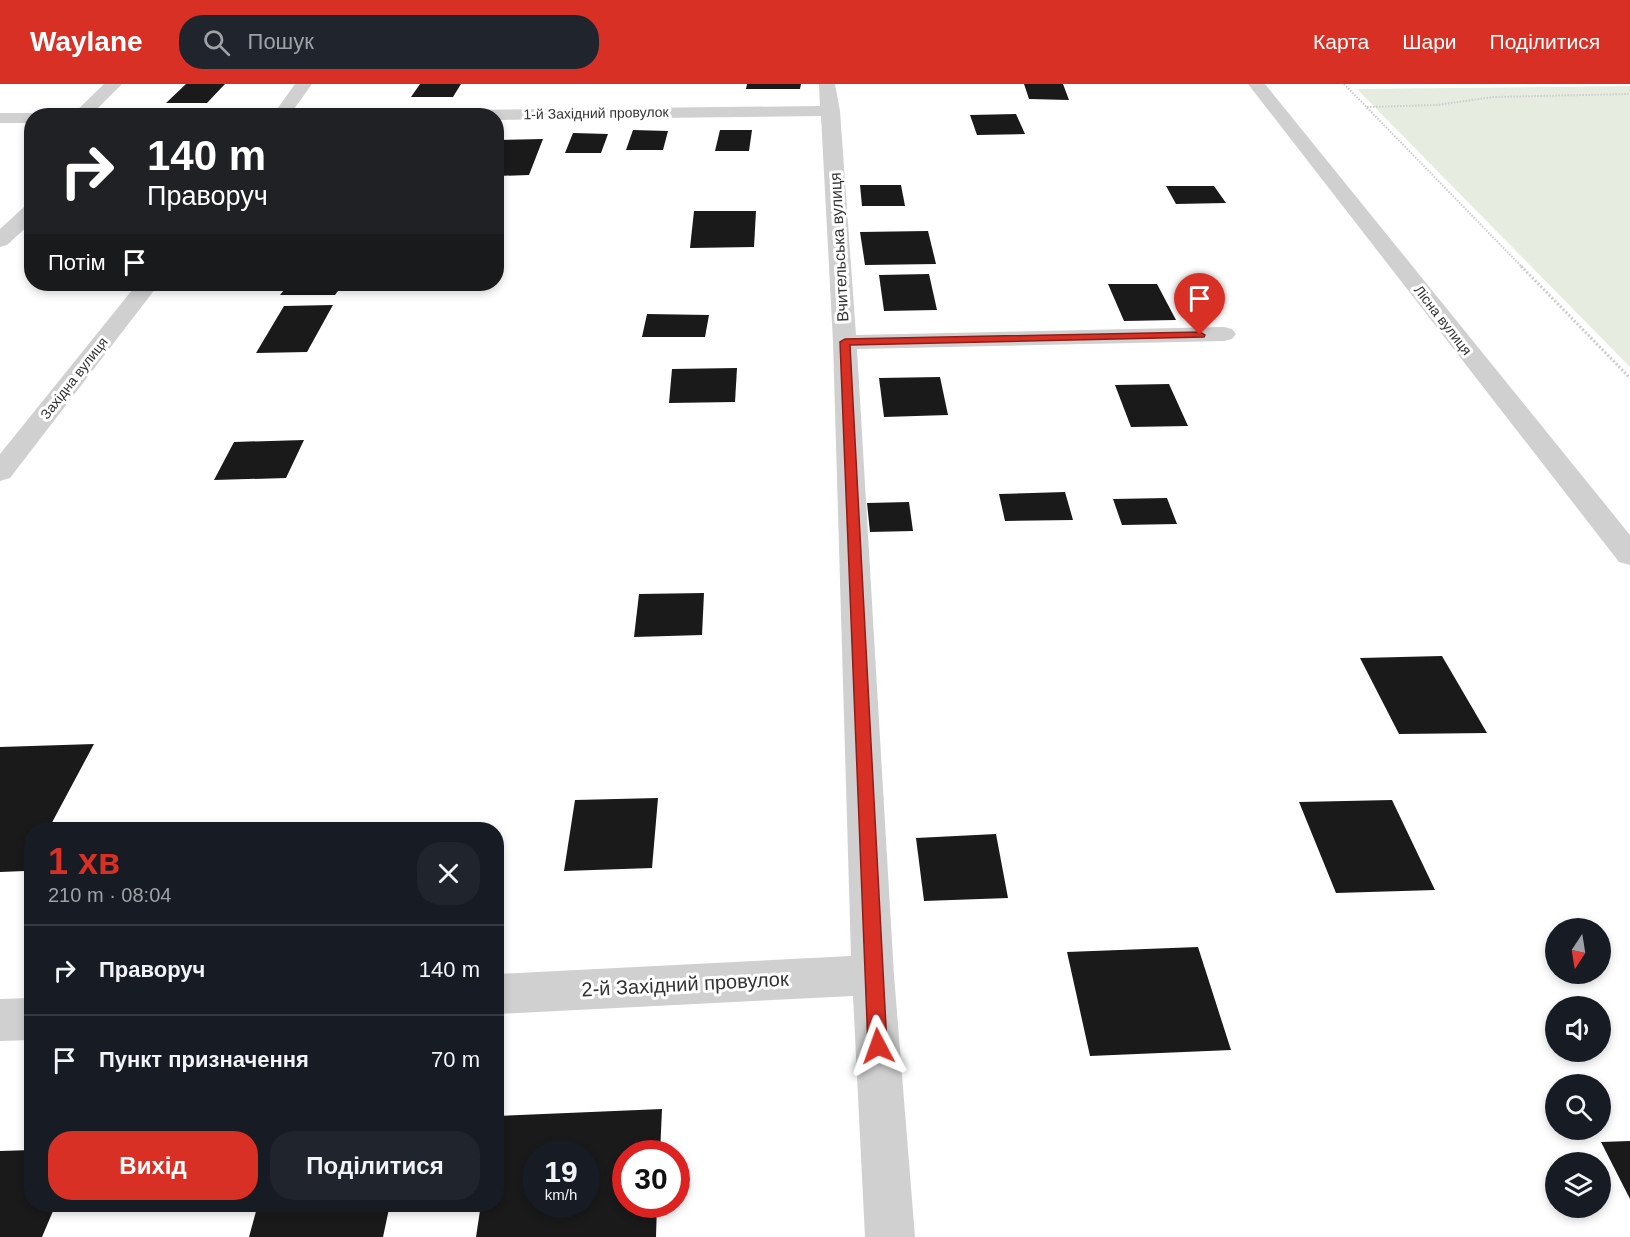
<!DOCTYPE html>
<html lang="uk">
<meta charset="utf-8">
<style>
body{margin:0;font-family:Helvetica,sans-serif;background:#20242c;color:#f1f3f6;height:100vh;display:flex;flex-direction:column;font-size:22px;white-space:nowrap}
*{box-sizing:border-box;margin:0}
p{font-size:20px;color:#9ea1a6}
.icon{flex:none;width:33px;height:33px;fill:none;stroke:currentColor;stroke-width:2;stroke-linecap:round;stroke-linejoin:round}
.map{position:relative;flex:1;overflow:hidden}
.details{position:absolute;left:24px;top:738px;width:480px;height:390px;display:flex;flex-direction:column;background:#171b24;border-radius:24px;box-shadow:0 3px 9px #0003}
.details>*{flex:none}
.top-card{position:absolute;left:24px;top:24px;width:480px;height:183px;border-radius:24px;box-shadow:0 3px 9px #0003;background:#202124;color:#fff;overflow:hidden}
.needle{width:39px;rotate:192deg}
.fabs{position:absolute;left:1545px;top:834px;display:grid;gap:12px}
.fabs a{display:grid;place-items:center;width:66px;height:66px;border-radius:50%;background:#171b24;box-shadow:0 3px 9px #0003;font-size:30px}
.speed{position:absolute;left:522px;top:1056px;display:flex;gap:12px;font-size:30px;font-weight:700;text-align:center}
.speed>*{display:grid;place-content:center;width:78px;height:78px;border-radius:50%;background:#171b24;box-shadow:0 3px 9px #0003;line-height:1}
.speed small{font-size:15px;font-weight:400}
.speed .limit{border:9px solid #d22;background:#fff;color:#111}
.pin{position:absolute;display:grid;place-items:center;width:51px;height:51px;color:#fff;margin:-62px -26px;border-radius:50% 50% 50% 0;rotate:-45deg;box-shadow:0 0 6px #0007}
.pin .icon{rotate:45deg}
.me{position:absolute;width:66px;margin:-33px;rotate:356deg;stroke-linejoin:round;filter:drop-shadow(0 0 4px #0008)}
.turn{display:flex;align-items:center;gap:21px;height:126px;padding:0 24px;font-size:27px}
.turn .icon{width:78px;height:78px;stroke-width:2.5}
.turn b{display:block;font-size:42px;line-height:51px}
.then{display:flex;align-items:center;height:57px;padding:0 24px;background:#0003;gap:12px;font-size:22px}
.round{display:grid;place-items:center;flex:none;width:63px;height:63px;border-radius:24px;background:#20242c}
.summary{display:flex;align-items:center;justify-content:space-between;height:102px;padding:0 24px}
h1{font-size:36px;font-weight:800;line-height:45px;color:#d93025}
.button{display:flex;gap:12px;margin-top:auto;padding:12px 24px}
.button a{flex:1;height:69px;border-radius:24px;background:#d93025;color:#fff;font-size:24px;font-weight:800;line-height:69px;text-align:center}
.button a+a{background:#20242c;color:#f1f3f6}
ul{padding:0;list-style:none}
li{display:flex;align-items:center;gap:18px;height:90px;padding:0 24px;border-top:2px solid #363941}
li div{flex:1}
li b{display:block;font-size:22px}
li em{font-style:normal}
header{display:flex;align-items:center;gap:36px;box-sizing:border-box;height:84px;padding:0 30px;background:#d93025;color:#fff}
header strong{font-size:28px}
nav{display:flex;gap:33px;margin-inline-start:auto;font-size:21px}
.search{width:420px;height:54px;background:#20242c;display:flex;align-items:center;gap:15px;box-sizing:border-box;padding:0 21px;border-radius:24px;color:#9ea1a6;font-size:22px}
.map>svg:first-child{display:block}
.green{fill:#e6ecdf}
.building{fill:#1a1a1a;fill-rule:evenodd}
.lines{fill:none;stroke-linecap:round;stroke-linejoin:round}
.path-far1{stroke:#cdcdcd;stroke-width:2;stroke-dasharray:1.5 1.5;stroke-linecap:butt}
.path{stroke:#cdcdcd;stroke-width:3;stroke-dasharray:2 2;stroke-linecap:butt}
.street{fill:#d0d0d0;fill-rule:evenodd}
.route{fill:#d93025;stroke:#8d1f18;stroke-width:1.5}
.labels{text-anchor:middle;dominant-baseline:central;stroke-width:6;stroke-linejoin:round;paint-order:stroke}
.far-street-label{font-size:14px;fill:#333;stroke:#fff}
.street-label{font-size:16px;fill:#333;stroke:#fff}
.near-street-label{font-size:20px;fill:#333;stroke:#fff}
</style>
<header>
<strong>Waylane</strong>
<div class="search"><svg class="icon" aria-label="search" viewBox="0 0 24 24"><circle cx="10" cy="10" r="6"/><path d="M15 15l6 6"/></svg>Пошук</div>
<nav><a>Карта</a><a>Шари</a><a>Поділитися</a></nav>
</header>
<div class="map">
<svg width="1630" height="1153" viewBox="0 0 1630 1153">
<rect width="100%" height="100%" fill="#fff"/>
<path class="green" d="M 1630,2 L 1630,283 L 1357,5 Z"/>
<g class="building">
<path d="M 186,0 L 225,0 L 207,19 L 166,19 Z"/>
<path d="M 420,0 L 461,0 L 453,13 L 411,13 Z"/>
<path d="M 747,0 L 801,0 L 800,5 L 746,5 Z"/>
<path d="M 1024,0 L 1063,0 L 1069,16 L 1029,15 Z"/>
<path d="M 1016,30 L 1025,50 L 977,51 L 970,31 Z"/>
<path d="M 633,46 L 668,47 L 663,66 L 626,66 Z"/>
<path d="M 720,46 L 752,46 L 749,67 L 715,67 Z"/>
<path d="M 573,49 L 608,50 L 601,69 L 565,69 Z"/>
<path d="M 543,55 L 529,91 L 496,92 L 496,56 Z"/>
<path d="M 860,101 L 901,101 L 905,122 L 862,122 Z"/>
<path d="M 1166,102 L 1214,102 L 1226,119 L 1176,120 Z"/>
<path d="M 694,127 L 756,127 L 754,163 L 690,164 Z"/>
<path d="M 928,147 L 936,180 L 865,181 L 860,148 Z"/>
<path d="M 929,190 L 937,226 L 884,227 L 879,191 Z"/>
<path d="M 289,200 L 343,200 L 335,211 L 280,211 Z"/>
<path d="M 1108,200 L 1157,200 L 1176,236 L 1124,237 Z"/>
<path d="M 333,221 L 307,268 L 256,269 L 284,222 Z"/>
<path d="M 647,230 L 709,231 L 705,253 L 642,253 Z"/>
<path d="M 737,284 L 735,318 L 669,319 L 672,285 Z"/>
<path d="M 940,293 L 948,331 L 884,333 L 879,294 Z"/>
<path d="M 1169,300 L 1188,342 L 1131,343 L 1115,301 Z"/>
<path d="M 304,356 L 286,394 L 214,396 L 234,358 Z"/>
<path d="M 1065,408 L 1073,436 L 1005,437 L 999,410 Z"/>
<path d="M 1167,414 L 1177,440 L 1122,441 L 1113,415 Z"/>
<path d="M 909,418 L 913,447 L 870,448 L 867,419 Z"/>
<path d="M 704,509 L 702,551 L 634,553 L 639,510 Z"/>
<path d="M 1442,572 L 1487,649 L 1399,650 L 1360,574 Z"/>
<path d="M 94,660 L 48,746 L 32,746 L 32,776 L 25,787 L 0,788 L 0,663 Z"/>
<path d="M 658,714 L 652,784 L 564,787 L 575,716 Z"/>
<path d="M 1392,716 L 1435,806 L 1336,809 L 1299,718 Z"/>
<path d="M 996,750 L 1008,814 L 924,817 L 916,754 Z"/>
<path d="M 1198,863 L 1231,966 L 1090,972 L 1067,868 Z"/>
<path d="M 662,1025 L 660,1070 L 626,1070 L 626,1120 L 657,1120 L 656,1153 L 476,1153 L 481,1120 L 496,1120 L 496,1032 ZM 536,1070 L 586,1070 L 586,1120 L 536,1120 Z"/>
<path d="M 1630,1057 L 1630,1115 L 1601,1058 Z"/>
<path d="M 32,1066 L 32,1120 L 56,1120 L 42,1153 L 0,1153 L 0,1067 Z"/>
<path d="M 258,1120 L 390,1120 L 383,1153 L 249,1153 Z"/>
</g>
<g class="lines">
<g class="path-far1">
<path d="M 1344,0 L 1523,184"/>
<path d="M 1367,23 L 1437,21 L 1493,13 L 1630,10"/>
</g>
<path class="path" d="M 1521,182 L 1630,294"/>
<g class="street">
<path d="M 104,0 L 122,0 L 90,32 L 71,32 Z"/>
<path d="M 295,0 L 312,0 L 289,32 L 272,32 Z"/>
<path d="M 819,0 L 835,0 L 840,27 L 856,251 L 1224,243 L 1232,245 L 1236,250 L 1232,255 L 1224,257 L 857,265 L 894,891 L 915,1153 L 865,1153 L 853,912 L 496,930 L 496,890 L 851,872 L 833,258 L 821,32 L 496,36 L 496,32 L 353,32 L 361,27 L 820,22 Z"/>
<path d="M 1248,0 L 1265,0 L 1630,451 L 1630,481 L 1619,478 Z"/>
<path d="M 0,29 L 32,29 L 39,32 L 32,32 L 32,39 L 0,39 Z"/>
<path d="M 32,120 L 32,138 L 7,161 L 0,163 L 0,145 L 25,122 Z"/>
<path d="M 137,200 L 159,200 L 10,394 L 0,397 L 0,370 Z"/>
<path d="M 32,914 L 32,956 L 0,957 L 0,915 Z"/>
</g>
</g>
<path class="route" d="M 1200,248 L 1205,251 L 1204,253 L 850,261 L 887,962 L 884,969 L 878,971 L 871,969 L 868,962 L 840,258 L 845,255 Z"/>
<g class="labels">
<g class="far-street-label">
<text transform="translate(596 29) rotate(-1)">1-й Західний провулок</text>
<text transform="translate(1443 236) rotate(52)">Лісна вулиця</text>
<text transform="translate(74 294) rotate(-52)">Західна вулиця</text>
</g>
<g class="street-label">
<text transform="translate(839 163) rotate(-93)">Вчительська вулиця</text>
</g>
<g class="near-street-label">
<text transform="translate(685 900) rotate(-3)">2-й Західний провулок</text>
</g>
</g>
</svg>
<div class="fabs">
<a><svg class="needle" viewBox="-14 -14 28 28"><path d="M0-13l5 13h-10z" fill="#e53935"/><path d="M0 13l5-13h-10z" fill="#9ea1a6"/></svg></a>
<a><svg class="icon" aria-label="sound" viewBox="0 0 24 24"><path d="M4 9h4l5-4v14l-5-4H4zM17 9q2 3 0 6"/></svg></a>
<a><svg class="icon" aria-label="search" viewBox="0 0 24 24"><circle cx="10" cy="10" r="6"/><path d="M15 15l6 6"/></svg></a>
<a><svg class="icon" aria-label="layers" viewBox="0 0 24 24"><path d="M12 4l9 5-9 5-9-5zM3 14l9 5 9-5"/></svg></a>
</div>
<div class="speed"><div>19<small>km/h</small></div><div class="limit">30</div></div>
<div class="pin" style="left:1200px;top:251px;background:#d93025"><svg class="icon" aria-label="arrive" viewBox="0 0 24 24"><path d="M6 21V4h12l-3 4 3 4H6"/></svg></div>
<svg class="me" style="left:878px;top:962px" viewBox="-20 -20 40 40"><path d="M0-17L14 15 0 8-14 15z" fill="#d93025" stroke="#fff" stroke-width="4"/></svg>
<div class="top-card">
<div class="turn"><svg class="icon" aria-label="right" viewBox="0 0 24 24"><path d="M7 20v-9h11M14 6l5 5-5 5"/></svg><div><b>140 m</b>Праворуч</div></div>
<div class="then">Потім<svg class="icon" aria-label="arrive" viewBox="0 0 24 24"><path d="M6 21V4h12l-3 4 3 4H6"/></svg></div>
</div>
<section class="details">
<div class="summary"><div><h1>1 хв</h1><p>210 m · 08:04</p></div><a class="round"><svg class="icon" aria-label="close" viewBox="0 0 24 24"><path d="M6 6l12 12M18 6L6 18"/></svg></a></div>
<ul>
<li><svg class="icon" aria-label="right" viewBox="0 0 24 24"><path d="M7 20v-9h11M14 6l5 5-5 5"/></svg><div><b>Праворуч</b></div><em>140 m</em></li>
<li><svg class="icon" aria-label="arrive" viewBox="0 0 24 24"><path d="M6 21V4h12l-3 4 3 4H6"/></svg><div><b>Пункт призначення</b></div><em>70 m</em></li>
</ul>
<div class="button"><a>Вихід</a><a>Поділитися</a></div>
</section>
</div>
